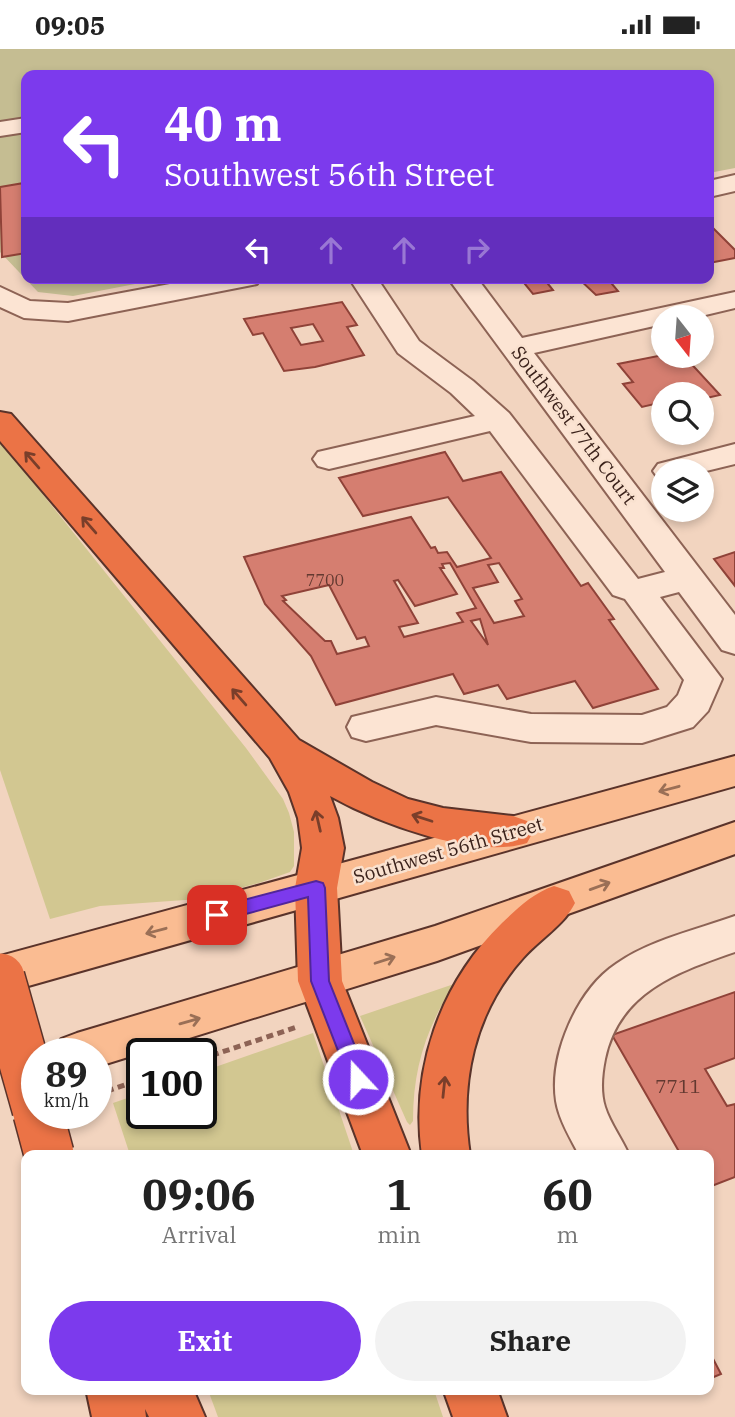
<!DOCTYPE html>
<style>
body{margin:0;font-family:"IBM Plex Serif",serif;background:#f2f2f2;color:#222;height:100vh;display:flex;flex-direction:column;font-size:26px;white-space:nowrap}
*{box-sizing:border-box;margin:0}
p{font-size:23px;color:#767676}
.icon{flex:none;width:38px;height:38px;fill:none;stroke:currentColor;stroke-width:2;stroke-linecap:round;stroke-linejoin:round}
.map{position:relative;flex:1;overflow:hidden}
.side{position:absolute;left:21px;top:1101px;width:693px;height:245px;display:flex;flex-direction:column;background:#fff;border-radius:14px;box-shadow:0 4px 10px #0003}
.side>*{flex:none}
.top-card{position:absolute;left:21px;top:21px;width:693px;height:214px;border-radius:14px;box-shadow:0 4px 10px #0003;background:#7c3aed;color:#fff;overflow:hidden}
.needle{width:46px;rotate:163deg}
.tools{position:absolute;left:651px;top:256px;display:grid;gap:14px}
.tools a{display:grid;place-items:center;width:63px;height:63px;border-radius:50%;background:#fff;box-shadow:0 4px 10px #0003;font-size:35px}
.speed{position:absolute;left:21px;top:989px;display:flex;gap:14px;font-size:35px;font-weight:700;text-align:center}
.speed>*{display:grid;place-content:center;width:91px;height:91px;border-radius:50%;background:#fff;box-shadow:0 4px 10px #0003;line-height:1}
.speed small{font-size:18px;font-weight:400}
.speed .limit{border:4px solid #111;border-radius:10px;background:#fff;color:#111}
.pin{position:absolute;display:grid;place-items:center;width:60px;height:60px;color:#fff;margin:-30px;border-radius:14px;box-shadow:0 4px 10px #0006}
.me{position:absolute;width:77px;margin:-38px;rotate:339deg;stroke-linejoin:round;filter:drop-shadow(0 0 5px #0008)}
.turn{display:flex;align-items:center;gap:24px;height:147px;padding:0 28px;font-size:32px}
.turn .icon{width:91px;height:91px;stroke-width:2.5}
.turn b{display:block;font-size:49px;line-height:60px}
.lanes{display:flex;align-items:center;height:66px;padding:0 28px;background:#0003;justify-content:center;gap:35px;direction:ltr}
.lanes .off{opacity:.35}
.eta{display:flex;justify-content:space-evenly;align-items:center;height:119px;text-align:center}
.eta b{font-size:42px;font-weight:700;line-height:49px}
.button{display:flex;gap:14px;margin-top:auto;padding:14px 28px}
.button a{flex:1;height:80px;border-radius:42px;background:#7c3aed;color:#fff;font-size:28px;font-weight:700;line-height:80px;text-align:center}
.button a+a{background:#f2f2f2;color:#222}
.status{display:flex;justify-content:space-between;align-items:center;height:49px;padding:0 35px;background:#fff;direction:ltr}
.status svg{height:19px;fill:currentColor}
.map>svg:first-child{display:block}
.green{fill:#d2c791}
.cemetery{fill:#c5bd92}
.building{fill:#d57e70;stroke:#8f4238;stroke-width:2;fill-rule:evenodd}
.lines{fill:none;stroke-linecap:round;stroke-linejoin:round}
.minor-casing{stroke:#8d6355;stroke-width:4}
.major-casing{stroke:#5a332a;stroke-width:4}
.highway-casing{stroke:#5a332a;stroke-width:4}
.path{stroke:#8d6355;stroke-width:5;stroke-dasharray:7 4.5;stroke-linecap:butt}
.minor{fill:#fce4d3;fill-rule:evenodd}
.major{fill:#fabc92;fill-rule:evenodd}
.highway{fill:#eb7346;fill-rule:evenodd}
.highway-bridge-casing{stroke:#5a332a;stroke-width:52;stroke-linecap:butt}
.highway-bridge{stroke:#eb7346;stroke-width:49}
.oneway{stroke:#793e2a}
.oneway2{stroke:#9a6f56}
.route{fill:#7c3aed;stroke:#51269a;stroke-width:2}
.labels{text-anchor:middle;dominant-baseline:central;stroke-width:5;stroke-linejoin:round;paint-order:stroke}
.number-label{font-size:16px;fill:#623930}
.street-label{font-size:19px;fill:#3b221b;stroke:#f9e1cf}
.near-number-label{font-size:19px;fill:#623930}
</style>
<div class="status"><b>09:05</b><svg viewBox="0 0 49 12"><path d="M0 12V9h3v3zM5 12V6h3v6zM10 12V3h3v9zM15 12V0h3v12zM26 1h20v11H26zM47 4h2v5h-2z"/></svg></div>
<div class="map">
<svg width="735" height="1368" viewBox="0 0 735 1368">
<rect width="100%" height="100%" fill="#f2d4bf"/>
<g class="green">
<path d="M 0,392 L 246,699 L 283,750 L 289,764 L 294,783 L 294,817 L 290,823 L 259,834 L 199,850 L 100,857 L 50,870 L 0,721 Z"/>
<path d="M 454,935 C 426,980 413,1019 413,1072 L 410,1076 L 407,1073 L 360,967 Z"/>
<path d="M 313,984 L 354,1106 L 130,1106 L 113,1054 L 142,1044 L 142,1064 L 201,1064 L 201,1023 Z"/>
<path d="M 208,1341 L 434,1341 L 443,1368 L 218,1368 Z"/>
</g>
<path class="cemetery" d="M 0,0 L 735,0 L 735,119 L 709,124 L 709,26 L 26,26 L 26,229 L 166,229 L 73,247 L 38,243 L 0,203 Z"/>
<g class="building">
<path d="M 24,134 L 26,141 L 26,204 L 2,208 L 0,138 Z"/>
<path d="M 709,175 L 735,201 L 735,209 L 709,214 Z"/>
<path d="M 520,229 L 546,229 L 544,230 L 553,241 L 533,245 Z"/>
<path d="M 578,229 L 607,229 L 618,242 L 596,246 Z"/>
<path d="M 342,253 L 357,276 L 347,278 L 364,306 L 315,318 L 284,322 L 263,284 L 253,286 L 244,270 ZM 313,275 L 323,292 L 301,296 L 291,279 Z"/>
<path d="M 663,306 L 670,312 L 686,309 L 720,346 L 702,350 L 702,345 L 663,345 L 663,353 L 642,358 L 623,335 L 633,333 L 618,315 Z"/>
<path d="M 445,403 L 463,432 L 501,423 L 581,537 L 588,534 L 614,570 L 609,571 L 658,640 L 593,659 L 575,632 L 507,650 L 498,636 L 464,645 L 453,625 L 336,656 L 311,607 L 265,555 L 244,508 L 411,468 L 431,499 L 435,498 L 438,504 L 447,503 L 457,518 L 491,509 L 448,448 L 363,467 L 339,429 ZM 450,514 L 476,559 L 457,564 L 463,573 L 404,588 L 399,578 L 418,574 L 394,532 L 398,531 L 415,557 L 457,545 L 440,519 L 444,519 L 442,515 ZM 499,514 L 522,550 L 515,552 L 524,567 L 494,574 L 473,539 L 498,533 L 488,516 ZM 329,536 L 357,590 L 365,588 L 369,597 L 337,605 L 331,592 L 325,592 L 283,552 L 286,551 L 282,547 ZM 480,570 L 488,596 L 471,572 Z"/>
<path d="M 735,503 L 735,537 L 714,510 Z"/>
<path d="M 735,943 L 735,1009 L 705,1020 L 727,1057 L 735,1055 L 735,1128 L 709,1138 L 709,1106 L 681,1106 L 612,986 Z"/>
<path d="M 709,1302 L 721,1325 L 709,1330 Z"/>
</g>
<g class="lines">
<defs>
<g id="minor">
<path d="M 26,69 L 26,83 L 0,87 L 0,73 Z"/>
<path d="M 735,126 L 735,142 L 709,148 L 709,132 Z"/>
<path d="M 202,229 L 261,229 L 257,235 L 247,237 L 68,272 L 24,269 L 0,258 L 0,238 L 30,252 L 68,254 Z"/>
<path d="M 349,229 L 377,229 L 419,292 L 473,332 L 509,364 L 638,530 L 665,523 L 448,229 L 477,229 L 522,289 L 735,243 L 735,259 L 697,268 L 663,268 L 663,275 L 534,304 L 735,566 L 735,605 L 722,601 L 679,543 L 660,548 L 722,630 L 708,662 L 693,678 L 642,694 L 531,693 L 436,676 L 366,692 L 352,688 L 347,678 L 352,668 L 436,648 L 531,665 L 642,666 L 667,658 L 678,646 L 684,631 L 625,550 L 613,546 L 490,382 L 329,420 L 318,417 L 313,410 L 318,403 L 475,367 L 451,344 L 398,304 Z"/>
<path d="M 735,395 L 735,415 L 702,423 L 663,422 L 663,430 L 658,429 L 653,422 L 658,415 Z"/>
<path d="M 735,867 L 735,903 C 677,923 619,943 605,1010 C 602,1025 600,1042 605,1058 C 610,1074 622,1090 629,1106 L 579,1106 C 571,1090 559,1071 556,1052 C 549,1006 577,941 616,915 C 650,891 696,881 735,867 Z"/>
</g>
<g id="major">
<path d="M 735,707 L 735,737 L 0,945 L 0,907 Z"/>
<path d="M 735,773 L 735,805 L 437,912 L 96,1018 L 96,1004 L 54,1004 L 61,990 L 77,984 L 435,877 Z"/>
</g>
<g id="highway">
<path d="M 0,363 L 11,365 L 299,691 L 372,733 L 408,750 L 443,759 L 513,767 L 527,772 L 533,783 L 527,794 C 475,811 377,773 330,747 L 338,769 L 344,799 L 337,839 L 342,932 L 411,1106 L 363,1106 L 298,932 L 295,839 L 302,799 L 298,769 L 289,743 L 270,709 L 0,392 Z"/>
<path d="M 554,837 L 569,842 L 575,854 C 564,876 540,890 523,909 C 474,963 459,1035 470,1106 L 422,1106 C 410,1021 440,934 502,874 C 518,859 533,844 554,837 Z"/>
<path d="M 86,1340 L 193,1340 L 205,1368 L 149,1368 L 145,1360 L 146,1368 L 92,1368 Z"/>
<path d="M 443,1340 L 497,1340 L 507,1368 L 453,1368 Z"/>
</g>
</defs>
<use href="#minor" class="minor-casing"/>
<use href="#major" class="major-casing"/>
<use href="#highway" class="highway-casing"/>
<g class="path">
<path d="M 201,1010 L 297,978"/>
<path d="M 96,1046 L 142,1030"/>
</g>
<use href="#minor" class="minor"/>
<use href="#major" class="major"/>
<use href="#highway" class="highway"/>
<defs>
<g id="highway-bridge">
<path d="M 0,929 L 37,1060"/>
<path d="M 38,1064 L 49,1105"/>
</g>
</defs>
<use href="#highway-bridge" class="highway-bridge-casing"/>
<use href="#highway-bridge" class="highway-bridge"/>
</g>
<defs><path id="oneway-shaft" d="M-6 0H5M1.5-3L5.5 0L1.5 3" fill="none" stroke-width="1.6" stroke-linecap="round" stroke-linejoin="round" transform="scale(1.75)"/></defs>
<g class="oneway">
<use href="#oneway-shaft" transform="translate(32 411) rotate(-131)"/>
<use href="#oneway-shaft" transform="translate(89 476) rotate(-131)"/>
<use href="#oneway-shaft" transform="translate(239 648) rotate(-131)"/>
<use href="#oneway-shaft" transform="translate(422 769) rotate(-162)"/>
<use href="#oneway-shaft" transform="translate(318 772) rotate(-103)"/>
<use href="#oneway-shaft" transform="translate(444 1038) rotate(-84)"/>
</g>
<g class="oneway2">
<use href="#oneway-shaft" transform="translate(669 740) rotate(165)"/>
<use href="#oneway-shaft" transform="translate(600 837) rotate(-20)"/>
<use href="#oneway-shaft" transform="translate(156 882) rotate(165)"/>
<use href="#oneway-shaft" transform="translate(385 911) rotate(-18)"/>
<use href="#oneway-shaft" transform="translate(190 972) rotate(-16)"/>
</g>
<path class="route" d="M 316,832 L 323,834 L 325,839 L 329,932 L 368,1030 L 365,1036 L 358,1039 L 352,1036 L 349,1030 L 311,932 L 308,848 L 217,873 L 211,871 L 208,866 L 211,860 L 217,858 Z"/>
<g class="labels">
<g class="number-label">
<text x="325" y="531">7700</text>
</g>
<g class="street-label">
<text transform="translate(574 376) rotate(53)">Southwest 77th Court</text>
<text transform="translate(448 801) rotate(-16)">Southwest 56th Street</text>
</g>
<g class="near-number-label">
<text x="678" y="1037">7711</text>
</g>
</g>
</svg>
<div class="tools">
<a><svg class="needle" viewBox="-14 -14 28 28"><path d="M0-13l5 13h-10z" fill="#e53935"/><path d="M0 13l5-13h-10z" fill="#767676"/></svg></a>
<a><svg class="icon" aria-label="search" viewBox="0 0 24 24"><circle cx="10" cy="10" r="6"/><path d="M15 15l6 6"/></svg></a>
<a><svg class="icon" aria-label="layers" viewBox="0 0 24 24"><path d="M12 4l9 5-9 5-9-5zM3 14l9 5 9-5"/></svg></a>
</div>
<div class="speed"><div>89<small>km/h</small></div><div class="limit">100</div></div>
<div class="pin" style="left:217px;top:866px;background:#d93025"><svg class="icon" aria-label="arrive" viewBox="0 0 24 24"><path d="M6 21V4h12l-3 4 3 4H6"/></svg></div>
<svg class="me" style="left:358px;top:1030px" viewBox="-20 -20 40 40"><circle r="17" fill="#7c3aed" stroke="#fff" stroke-width="3"/><path d="M0-11L8 9 0 5-8 9z" fill="#fff"/></svg>
<div class="top-card">
<div class="turn"><svg class="icon" aria-label="left" viewBox="0 0 24 24"><path d="M17 20v-9H6M10 6l-5 5 5 5"/></svg><div><b>40 m</b>Southwest 56th Street</div></div>
<div class="lanes"><svg class="icon" aria-label="left" viewBox="0 0 24 24"><path d="M17 20v-9H6M10 6l-5 5 5 5"/></svg><svg class="icon off" aria-label="ahead" viewBox="0 0 24 24"><path d="M12 20V5M6 11l6-6 6 6"/></svg><svg class="icon off" aria-label="ahead" viewBox="0 0 24 24"><path d="M12 20V5M6 11l6-6 6 6"/></svg><svg class="icon off" aria-label="right" viewBox="0 0 24 24"><path d="M7 20v-9h11M14 6l5 5-5 5"/></svg></div>
</div>
<section class="side">
<div class="eta">
<div><b>09:06</b><p>Arrival</p></div>
<div><b>1</b><p>min</p></div>
<div><b>60</b><p>m</p></div>
</div>
<div class="button"><a>Exit</a><a>Share</a></div>
</section>
</div>
